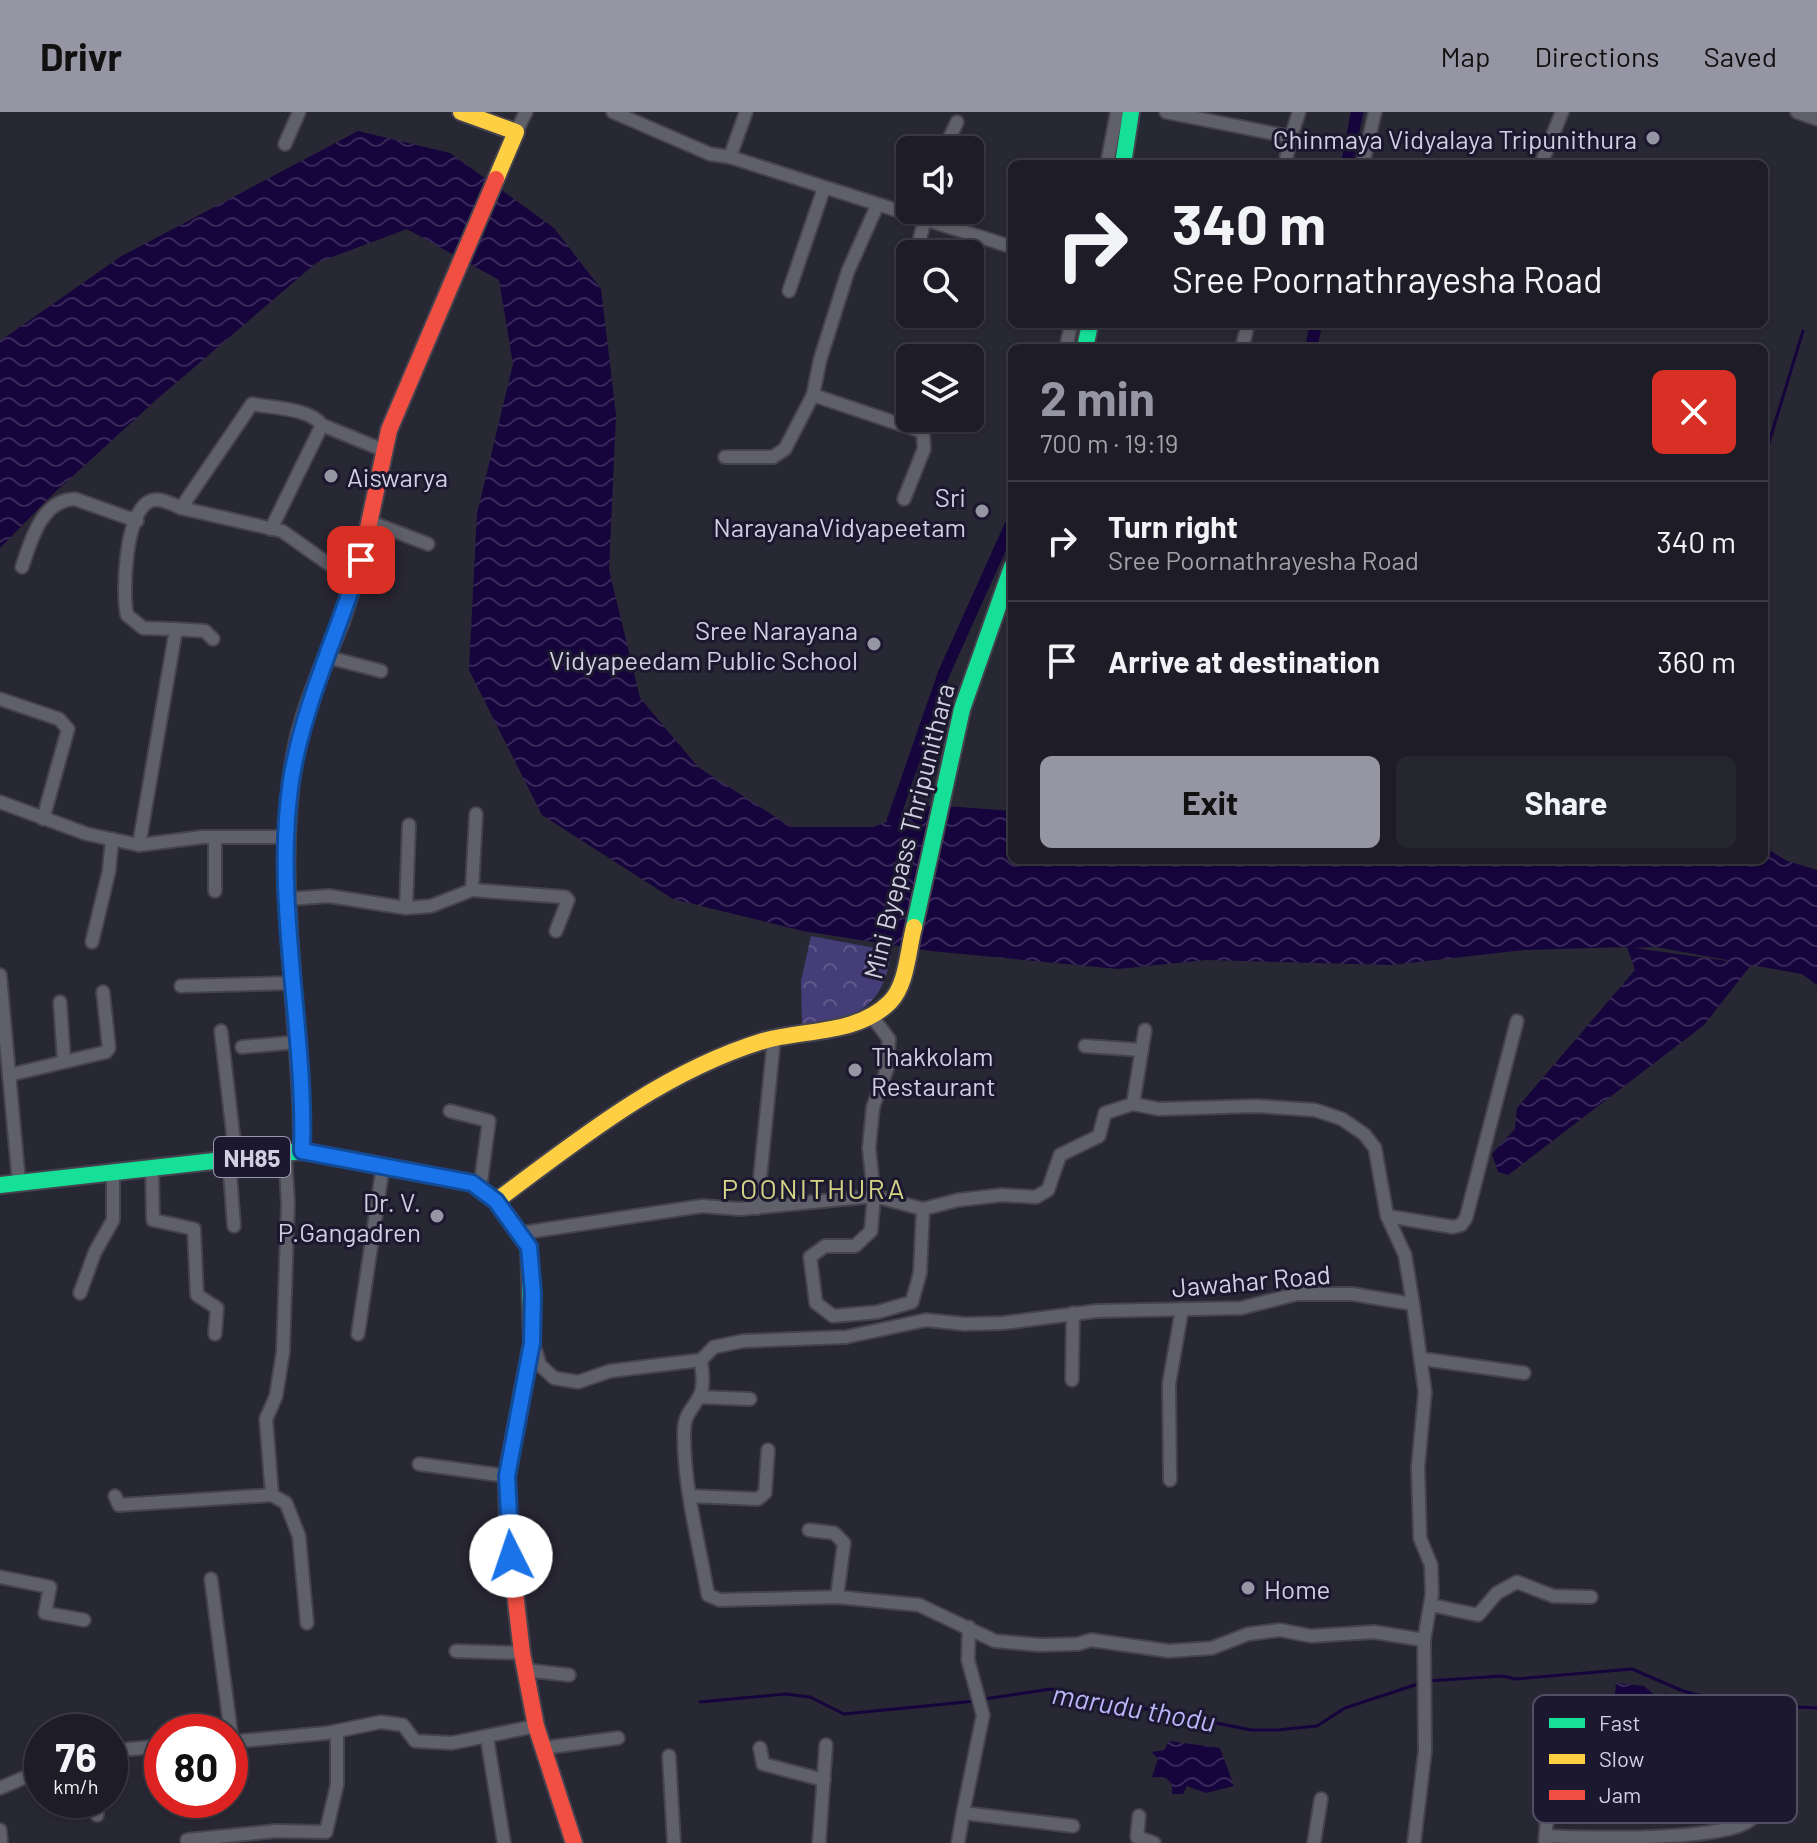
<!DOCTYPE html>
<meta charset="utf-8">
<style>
body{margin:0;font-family:Barlow,sans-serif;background:#26262f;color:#f1f3f6;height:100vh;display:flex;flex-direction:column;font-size:30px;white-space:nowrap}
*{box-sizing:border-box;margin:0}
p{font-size:26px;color:#a1a2a7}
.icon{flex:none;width:44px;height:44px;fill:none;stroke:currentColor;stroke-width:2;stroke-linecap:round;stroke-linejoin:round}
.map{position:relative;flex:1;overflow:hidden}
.drawer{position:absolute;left:1008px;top:232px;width:760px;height:520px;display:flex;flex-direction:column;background:#1e1d27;border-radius:12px;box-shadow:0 2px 6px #0004,0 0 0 2px #3c3b44}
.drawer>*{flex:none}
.banner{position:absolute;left:1008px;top:48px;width:760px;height:168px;border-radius:12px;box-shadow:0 2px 6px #0004,0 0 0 2px #3c3b44;background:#1e1d27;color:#f1f3f6;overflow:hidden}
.fabs{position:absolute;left:896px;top:24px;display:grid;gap:16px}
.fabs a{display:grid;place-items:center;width:88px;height:88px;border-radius:12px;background:#1e1d27;box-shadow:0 2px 6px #0004,0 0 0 2px #3c3b44;font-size:40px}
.speed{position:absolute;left:24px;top:1602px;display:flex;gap:16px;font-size:40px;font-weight:700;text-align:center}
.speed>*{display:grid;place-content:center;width:104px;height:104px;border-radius:50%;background:#1e1d27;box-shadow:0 2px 6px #0004,0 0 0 2px #3c3b44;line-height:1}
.speed small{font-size:20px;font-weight:400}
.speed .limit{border:12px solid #d22;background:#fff;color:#111}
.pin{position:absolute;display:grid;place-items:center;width:68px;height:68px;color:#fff;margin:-34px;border-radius:16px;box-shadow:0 4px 12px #0006}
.me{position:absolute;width:88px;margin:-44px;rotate:356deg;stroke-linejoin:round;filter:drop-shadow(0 0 6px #0008)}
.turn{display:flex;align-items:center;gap:28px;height:168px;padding:0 32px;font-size:36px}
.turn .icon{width:104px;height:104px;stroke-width:2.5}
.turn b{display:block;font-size:56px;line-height:68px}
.round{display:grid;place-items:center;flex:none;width:84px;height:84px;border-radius:12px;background:#26262f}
.summary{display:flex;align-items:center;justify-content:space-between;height:136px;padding:0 32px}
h1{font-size:48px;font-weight:700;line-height:60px;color:#9695a4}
.cta{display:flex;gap:16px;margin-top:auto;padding:16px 32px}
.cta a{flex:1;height:92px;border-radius:12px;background:#9695a4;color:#111;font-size:32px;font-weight:700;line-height:92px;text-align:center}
.cta a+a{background:#26262f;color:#f1f3f6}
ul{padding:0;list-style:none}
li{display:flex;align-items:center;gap:24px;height:120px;padding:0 32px;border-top:2px solid #3c3b44}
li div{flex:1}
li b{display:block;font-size:30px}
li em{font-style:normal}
header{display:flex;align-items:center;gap:48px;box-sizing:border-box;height:112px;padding:0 40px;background:#9695a4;color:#111}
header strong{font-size:38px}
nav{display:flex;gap:44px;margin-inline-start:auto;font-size:28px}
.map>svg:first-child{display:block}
.park{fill:url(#park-crowns)}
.water{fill:url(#water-waves);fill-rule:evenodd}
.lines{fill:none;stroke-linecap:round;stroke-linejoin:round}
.stream{stroke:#16043c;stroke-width:3}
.canal{stroke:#16043c;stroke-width:12}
.street-casing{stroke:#44434e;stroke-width:16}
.fast-casing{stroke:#44434e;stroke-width:20}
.slow-casing{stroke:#44434e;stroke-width:20}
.jam-casing{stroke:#44434e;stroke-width:20}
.street{stroke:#60606a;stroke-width:12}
.fast{stroke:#16e098;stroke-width:16}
.slow{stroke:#ffcf43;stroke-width:16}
.jam{stroke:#f24e42;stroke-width:16}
.route-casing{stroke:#114b97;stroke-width:20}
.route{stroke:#1a73e8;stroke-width:14}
.poi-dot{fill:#9695a4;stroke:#1b182f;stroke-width:3}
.labels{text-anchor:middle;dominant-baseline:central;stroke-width:6;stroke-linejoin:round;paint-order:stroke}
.shield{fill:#1b182f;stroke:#9a99ab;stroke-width:2}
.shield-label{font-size:24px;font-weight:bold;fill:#d1d0e0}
.poi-label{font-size:26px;fill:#d1d0e0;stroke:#1b182f;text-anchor:end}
.street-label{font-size:26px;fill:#d1d0e0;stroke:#1b182f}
.neighbourhood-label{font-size:28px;letter-spacing:2px;fill:#d4d284;stroke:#1b182f}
.water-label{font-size:28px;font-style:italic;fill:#bbb6fa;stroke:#1b182f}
.key{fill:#1b182f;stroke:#524f64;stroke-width:2}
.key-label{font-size:22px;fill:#d1d0e0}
</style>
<header>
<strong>Drivr</strong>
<nav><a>Map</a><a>Directions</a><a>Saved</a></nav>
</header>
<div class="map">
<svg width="1817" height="1731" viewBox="0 0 1817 1731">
<defs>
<pattern id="park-crowns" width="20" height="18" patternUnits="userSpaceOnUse" patternTransform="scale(2)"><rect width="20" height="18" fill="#453d77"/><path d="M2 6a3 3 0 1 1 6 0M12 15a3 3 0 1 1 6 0" fill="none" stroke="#5f588a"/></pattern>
<pattern id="water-waves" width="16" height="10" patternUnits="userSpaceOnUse" patternTransform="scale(2)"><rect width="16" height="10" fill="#16043c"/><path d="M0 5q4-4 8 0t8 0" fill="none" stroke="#372858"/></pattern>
</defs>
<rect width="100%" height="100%" fill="#282734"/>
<path class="park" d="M 811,824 L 891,839 C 885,894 856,909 802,913 L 801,869 Z"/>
<g class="water">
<path d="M 358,19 L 450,41 L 554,116 L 601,177 L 616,303 L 609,458 L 640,586 L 698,655 L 791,715 L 873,715 L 933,693 L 1012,699 L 1012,748 L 1764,748 L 1764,735 L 1787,749 L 1817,758 L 1817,873 L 1802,862 L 1751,853 L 1704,913 L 1508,1063 L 1498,1060 L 1492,1042 L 1515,1017 L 1517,996 L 1635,858 L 1627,835 L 1524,838 L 1391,853 L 1206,848 L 1118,857 L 931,839 L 803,819 L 673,787 L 542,703 L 469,558 L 477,402 L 513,252 L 499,168 L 407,117 L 316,151 L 156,288 L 51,384 L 0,436 L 0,229 L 120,145 ZM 1656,835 L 1727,848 L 1728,849 L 1634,836 Z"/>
<path d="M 1616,1571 L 1644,1574 L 1657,1585 L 1666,1581 L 1673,1599 L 1683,1601 L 1685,1607 L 1695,1603 L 1698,1607 L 1695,1631 L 1688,1626 L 1659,1633 L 1664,1621 L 1652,1617 L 1646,1621 L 1630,1618 L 1625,1624 L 1611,1627 Z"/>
<path d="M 1169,1629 L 1220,1636 L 1234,1674 L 1206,1681 L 1187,1674 L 1183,1682 L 1172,1682 L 1172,1672 L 1166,1666 L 1152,1665 L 1158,1647 L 1152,1640 L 1164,1638 Z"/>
</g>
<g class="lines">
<g class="stream">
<path d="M 1764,347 L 1803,219"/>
<path d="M 1428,1569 L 1502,1564 L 1516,1567 L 1632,1557 L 1683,1579 L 1730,1591"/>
<path d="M 984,1587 L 1051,1577 L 1087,1590 L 1131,1594 L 1251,1618 L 1277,1618 L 1317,1614 L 1345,1596 L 1421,1571"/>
<path d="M 700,1590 L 785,1582 L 810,1585 L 844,1602 L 976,1589"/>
<path d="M 1737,1592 L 1817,1596"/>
</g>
<g class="canal">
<path d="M 1347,52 L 1357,0"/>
<path d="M 1311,236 L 1316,212"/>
<path d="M 893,708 L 944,561 L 1012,410"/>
</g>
<defs>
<g id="street">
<path d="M 613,0 L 710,42 L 730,45 L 746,0"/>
<path d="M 1166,0 L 1291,25 L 1299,0"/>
<path d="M 1797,0 L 1817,7"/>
<path d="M 516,20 L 526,0"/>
<path d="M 285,32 L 299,0"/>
<path d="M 944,38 L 957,10"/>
<path d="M 730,45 L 1012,135"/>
<path d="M 1107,52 L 1117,0"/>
<path d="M 1285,52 L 1291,25"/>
<path d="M 1363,52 L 1375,0"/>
<path d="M 1541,52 L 1562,0"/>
<path d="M 916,142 L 927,98"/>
<path d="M 789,179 L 824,76"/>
<path d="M 905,182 L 910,162"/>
<path d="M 1067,232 L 1071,212"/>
<path d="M 1242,236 L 1248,212"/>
<path d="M 813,283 L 923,320 L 924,337 L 904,387"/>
<path d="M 322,313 C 309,296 272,296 252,292 L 181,396 L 282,419 L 354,470"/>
<path d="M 725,345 L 773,345 L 785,337 L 813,283 L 820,248 L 848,159 L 877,94"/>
<path d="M 368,409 L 428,432"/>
<path d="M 271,417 L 322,313 L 383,338"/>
<path d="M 22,455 C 31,429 41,388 75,387 L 137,409"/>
<path d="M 174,517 L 205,519 L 213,527"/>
<path d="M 327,545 L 381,559"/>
<path d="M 0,587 L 59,607 L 68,617 L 43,707"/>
<path d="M 0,690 L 87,722 L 139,733 L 203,725 L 288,725"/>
<path d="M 139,733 L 175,523 L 174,517 L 143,516 L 127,503 C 122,480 125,400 150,389 C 160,385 172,392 181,396"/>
<path d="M 472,778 L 476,702"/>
<path d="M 215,779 L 215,725"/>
<path d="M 288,787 L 329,784 L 406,796 L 431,794 L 472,778 L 565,785 L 568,788 L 556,819"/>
<path d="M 406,796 L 409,713"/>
<path d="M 92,830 L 109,759 L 112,727"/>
<path d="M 0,863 L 19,1071"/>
<path d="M 181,874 L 295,871"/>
<path d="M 60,890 L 64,949"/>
<path d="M 870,902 L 889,927 L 887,957 L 873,995 L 869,1036 L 874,1084 L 871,1119 L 855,1134 L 825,1134 L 810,1145 L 816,1191 L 833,1204 L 878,1200 L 912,1190 L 920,1161 L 923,1097 L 958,1088 L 1002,1083 L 1036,1085 L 1048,1078 L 1060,1043 L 1099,1024 L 1105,1001 L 1133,992 L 1159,997 L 1256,994 L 1315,998 L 1342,1007 L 1364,1022 L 1375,1036 L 1387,1104 L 1405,1143 L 1413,1192"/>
<path d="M 221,919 L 236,1047"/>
<path d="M 1085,934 L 1142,938"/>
<path d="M 242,935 L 298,930"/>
<path d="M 9,963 L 106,940 L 109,936 L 103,880"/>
<path d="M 1133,992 L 1145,918"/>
<path d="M 450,999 L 489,1009 L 480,1076"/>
<path d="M 285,1042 L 288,1091 L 283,1240 L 276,1284 L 266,1307 L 272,1383 L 286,1391 L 299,1424 L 307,1511"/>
<path d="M 229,1048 L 234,1114"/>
<path d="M 152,1056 L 153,1108 L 194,1117 L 197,1183 L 217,1196 L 215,1222"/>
<path d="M 757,1096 L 774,927"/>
<path d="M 1387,1104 L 1453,1115 L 1461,1113 L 1466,1106 L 1517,909"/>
<path d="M 521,1121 L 702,1094 L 740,1097 L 874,1084 L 923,1097"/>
<path d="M 80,1181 L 95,1140 L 113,1108 L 113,1061"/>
<path d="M 358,1222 L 383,1054"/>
<path d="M 535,1237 L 540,1253 L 554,1266 L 578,1270 L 610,1259 L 701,1248 L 714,1235 L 743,1229 L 846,1225 L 926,1208 L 965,1212 L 1003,1211 L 1097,1199 L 1241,1196 L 1297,1182 L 1352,1182 L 1413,1192 L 1425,1280 L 1418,1355 L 1420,1426 L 1431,1453 L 1432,1482 L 1424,1528 L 1425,1639 L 1414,1731"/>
<path d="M 1423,1247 L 1524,1261"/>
<path d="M 701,1248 C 702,1260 705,1274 699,1285 C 690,1301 684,1302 684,1323 C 684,1377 699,1431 708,1483 L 720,1488 L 837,1485 L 919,1493 L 995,1529 L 1040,1533 L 1078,1532 L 1091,1528 L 1169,1539 L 1212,1536 L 1248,1522 L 1280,1518 L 1311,1524 L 1374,1520 L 1424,1528"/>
<path d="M 1072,1268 L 1073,1201"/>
<path d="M 699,1285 L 750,1287"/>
<path d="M 419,1352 L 507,1364"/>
<path d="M 1170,1368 L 1169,1272 L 1182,1197"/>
<path d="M 115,1384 L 119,1393 L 272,1383"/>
<path d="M 690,1384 L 758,1387 L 765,1381 L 768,1338"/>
<path d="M 809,1418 L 834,1421 L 844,1431 L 837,1485"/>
<path d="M 0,1465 L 50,1475 L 45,1501 L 84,1508"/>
<path d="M 211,1467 L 232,1629"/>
<path d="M 1431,1493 L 1478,1503 L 1497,1481 L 1517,1470 L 1553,1484 L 1591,1485"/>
<path d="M 969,1515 L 968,1548 L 983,1603 L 963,1701 L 1073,1714"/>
<path d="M 456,1539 L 522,1541"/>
<path d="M 525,1558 L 569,1563"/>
<path d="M 487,1626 L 504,1731"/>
<path d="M 230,1630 L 327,1621 L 381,1610 L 403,1613 L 415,1629 L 452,1631 L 536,1614"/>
<path d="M 543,1636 L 618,1626"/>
<path d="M 760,1636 L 763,1652 L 824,1668"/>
<path d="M 110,1639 L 162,1634"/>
<path d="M 669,1644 L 674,1731"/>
<path d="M 0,1676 L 42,1658"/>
<path d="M 97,1688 L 97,1703"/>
<path d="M 1139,1704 L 1137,1725 L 1154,1731"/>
<path d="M 0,1718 L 1,1731"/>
<path d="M 1546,1724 C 1577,1726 1757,1731 1754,1700 C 1753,1688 1744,1676 1741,1665 C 1737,1641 1736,1616 1733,1592"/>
<path d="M 187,1728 L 276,1719 L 326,1720 L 337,1673 L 337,1619"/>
<path d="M 819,1731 L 826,1633"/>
<path d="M 958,1731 L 963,1701"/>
<path d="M 1314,1731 L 1321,1687"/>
<path d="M 1545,1731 L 1550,1667 L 1555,1656 L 1631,1657"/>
</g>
<g id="fast">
<path d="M 1123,52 L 1131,0"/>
<path d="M 1085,236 L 1090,212"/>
<path d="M 914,815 L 962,597 L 1012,455"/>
<path d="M 0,1073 L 302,1039 L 472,1071 L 496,1089 L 529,1135 L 532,1231 L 523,1278"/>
</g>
<g id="slow">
<path d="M 461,0 L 516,20 L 496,67"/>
<path d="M 302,1039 C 303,912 273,774 294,649 C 301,601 323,555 341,510"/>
<path d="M 496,1089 C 579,1027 662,960 763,929 C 804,917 857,923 890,890 C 907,873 908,838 914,815"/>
</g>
<g id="jam">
<path d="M 341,510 L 361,449 L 389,318 L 496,67"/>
<path d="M 523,1278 L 507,1364 L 508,1420 L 522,1541 L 536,1614 L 574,1731"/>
</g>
</defs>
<use href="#street" class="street-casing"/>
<use href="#fast" class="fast-casing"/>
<use href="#slow" class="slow-casing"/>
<use href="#jam" class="jam-casing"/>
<use href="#street" class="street"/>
<use href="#fast" class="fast"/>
<use href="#slow" class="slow"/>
<use href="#jam" class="jam"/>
</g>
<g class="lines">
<defs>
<path id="route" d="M 361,448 C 338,521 303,593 291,669 C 273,789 306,917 302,1039 L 472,1071 L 496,1089 L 529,1135 L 533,1181 L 532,1231 L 507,1364 L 511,1444"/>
</defs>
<use href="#route" class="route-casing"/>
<use href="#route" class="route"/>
</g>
<g class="poi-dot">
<circle cx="1653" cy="26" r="8"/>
<circle cx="331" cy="364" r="8"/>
<circle cx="982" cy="399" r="8"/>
<circle cx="874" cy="532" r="8"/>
<circle cx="855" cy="958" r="8"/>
<circle cx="437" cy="1104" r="8"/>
<circle cx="1248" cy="1476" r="8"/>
</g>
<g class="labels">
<rect class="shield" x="214" y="1025" width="76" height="40" rx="6"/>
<g class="shield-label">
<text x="252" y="1045">NH85</text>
</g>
<g class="poi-label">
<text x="1637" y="26">Chinmaya Vidyalaya Tripunithura</text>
<text x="347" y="364" text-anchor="start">Aiswarya</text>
<text x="966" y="384">Sri<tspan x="966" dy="30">NarayanaVidyapeetam</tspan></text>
<text x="858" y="517">Sree Narayana<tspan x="858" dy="30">Vidyapeedam Public School</tspan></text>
<text x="871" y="943" text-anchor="start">Thakkolam<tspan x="871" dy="30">Restaurant</tspan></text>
<text x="421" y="1089">Dr. V.<tspan x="421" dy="30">P.Gangadren</tspan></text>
<text x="1264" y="1476" text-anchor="start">Home</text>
</g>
<g class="street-label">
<text transform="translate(908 719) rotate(-76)">Mini Byepass Thripunithara</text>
<text transform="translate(1251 1168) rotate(-5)">Jawahar Road</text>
</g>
<g class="neighbourhood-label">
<text x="814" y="1076">POONITHURA</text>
</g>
<g class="water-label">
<text transform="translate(1134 1595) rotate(10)">marudu thodu</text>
</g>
</g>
<rect x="1533" y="1583" width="264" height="128" rx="12" class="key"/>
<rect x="1549" y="1606" width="36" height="10" fill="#16e098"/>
<rect x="1549" y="1642" width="36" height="10" fill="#ffcf43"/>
<rect x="1549" y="1678" width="36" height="10" fill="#f24e42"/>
<g class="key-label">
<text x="1599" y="1619">Fast</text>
<text x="1599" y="1655">Slow</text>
<text x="1599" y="1691">Jam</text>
</g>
</svg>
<div class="fabs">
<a><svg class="icon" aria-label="sound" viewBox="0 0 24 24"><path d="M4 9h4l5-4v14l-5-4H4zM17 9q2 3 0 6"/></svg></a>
<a><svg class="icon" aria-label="search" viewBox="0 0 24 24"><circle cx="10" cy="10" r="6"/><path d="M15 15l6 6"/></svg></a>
<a><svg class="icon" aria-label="layers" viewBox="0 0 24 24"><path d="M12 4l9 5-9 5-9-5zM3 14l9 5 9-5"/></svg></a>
</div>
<div class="speed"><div>76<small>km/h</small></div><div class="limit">80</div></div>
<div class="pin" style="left:361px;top:448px;background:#d93025"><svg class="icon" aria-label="arrive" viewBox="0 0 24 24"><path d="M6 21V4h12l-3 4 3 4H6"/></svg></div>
<svg class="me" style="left:511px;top:1444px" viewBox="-20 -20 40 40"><circle r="19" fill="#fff"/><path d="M0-13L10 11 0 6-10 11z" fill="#1a73e8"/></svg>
<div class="banner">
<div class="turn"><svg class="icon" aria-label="right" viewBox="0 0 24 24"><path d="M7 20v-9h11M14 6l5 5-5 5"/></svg><div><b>340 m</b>Sree Poornathrayesha Road</div></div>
</div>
<section class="drawer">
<div class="summary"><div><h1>2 min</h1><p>700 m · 19:19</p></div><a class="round" style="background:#d93025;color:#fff"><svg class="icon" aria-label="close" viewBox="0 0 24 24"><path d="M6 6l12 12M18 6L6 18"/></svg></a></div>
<ul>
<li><svg class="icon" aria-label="right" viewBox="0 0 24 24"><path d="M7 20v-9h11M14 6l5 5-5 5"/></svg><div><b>Turn right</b><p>Sree Poornathrayesha Road</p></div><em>340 m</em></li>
<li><svg class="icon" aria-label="arrive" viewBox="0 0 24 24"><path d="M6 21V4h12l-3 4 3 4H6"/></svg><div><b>Arrive at destination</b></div><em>360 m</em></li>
</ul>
<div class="cta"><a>Exit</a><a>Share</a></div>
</section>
</div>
